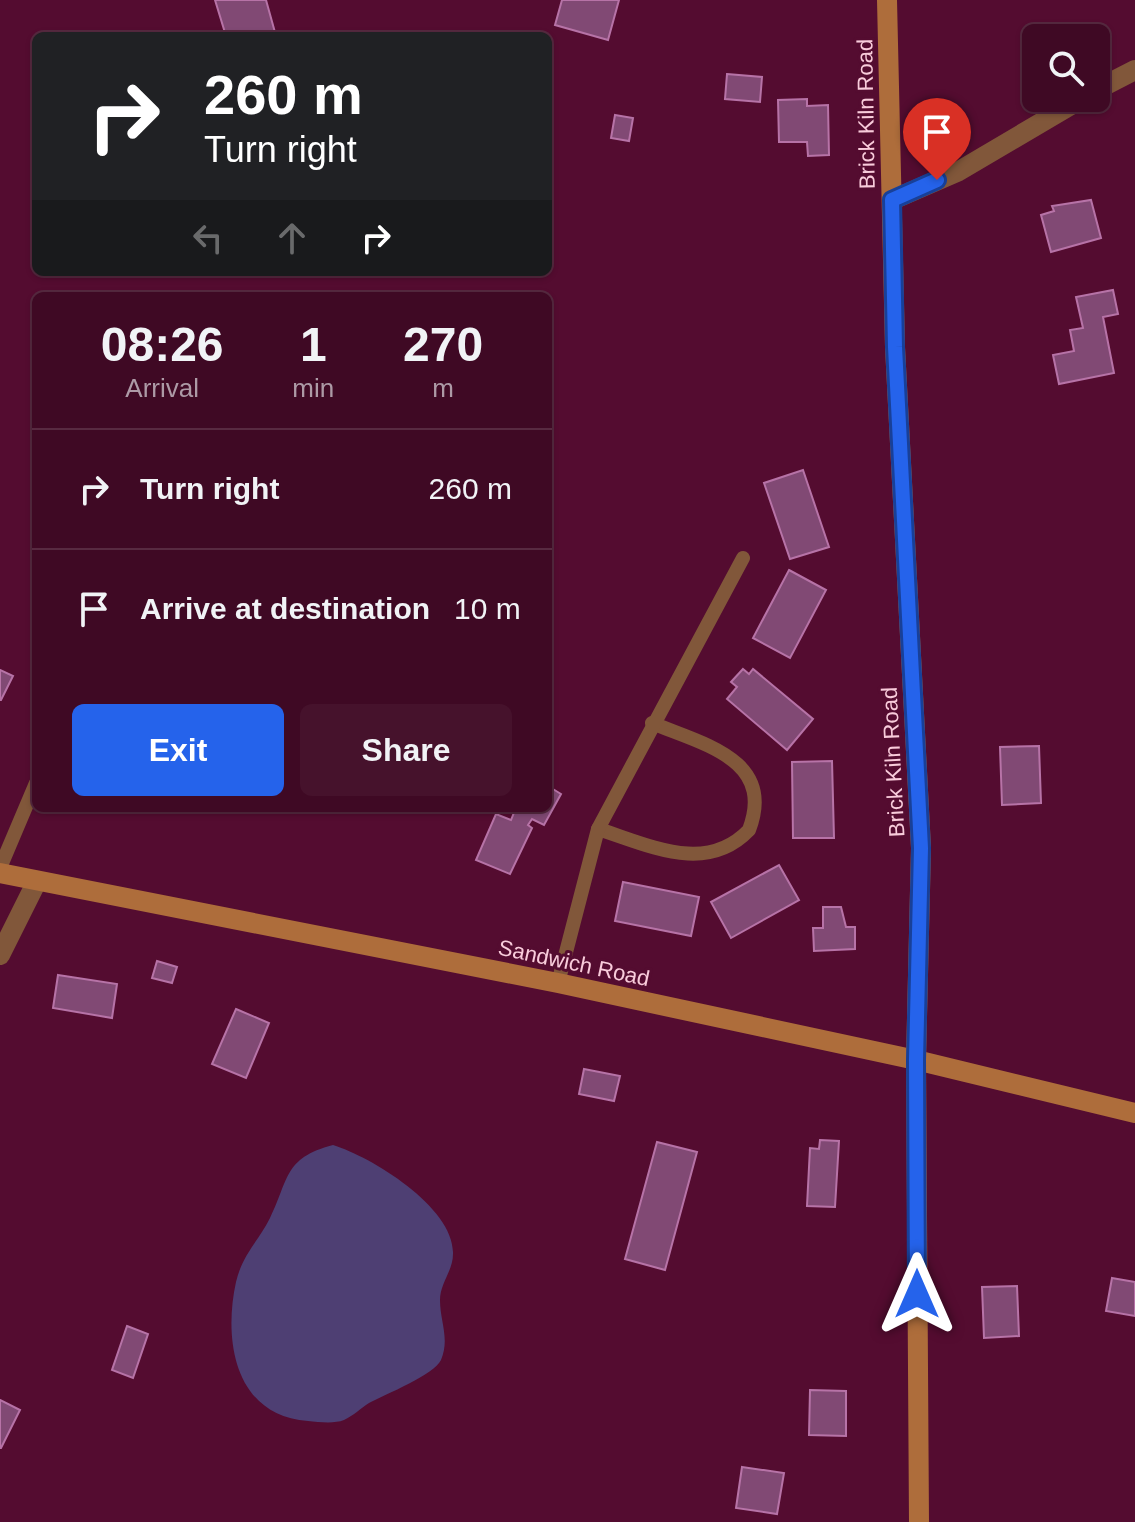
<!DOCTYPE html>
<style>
body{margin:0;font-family:Helvetica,sans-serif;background:#46122c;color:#f1f3f6;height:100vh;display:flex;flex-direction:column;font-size:30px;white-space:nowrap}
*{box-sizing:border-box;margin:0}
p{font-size:26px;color:#ad9aa6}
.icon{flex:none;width:44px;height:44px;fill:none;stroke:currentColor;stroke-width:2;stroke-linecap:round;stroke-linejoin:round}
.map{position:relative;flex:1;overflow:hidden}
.side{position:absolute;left:32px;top:292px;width:520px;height:520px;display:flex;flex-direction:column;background:#3f0924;border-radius:12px;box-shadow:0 2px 6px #0004,0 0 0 2px #582a41}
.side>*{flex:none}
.guide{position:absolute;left:32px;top:32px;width:520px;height:244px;border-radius:12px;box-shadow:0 2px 6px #0004,0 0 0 2px #582a41;background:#202124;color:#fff;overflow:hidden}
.buttons{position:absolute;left:1022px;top:24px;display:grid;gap:16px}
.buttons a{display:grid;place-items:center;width:88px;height:88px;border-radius:12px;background:#3f0924;box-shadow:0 2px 6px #0004,0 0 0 2px #582a41;font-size:40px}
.pin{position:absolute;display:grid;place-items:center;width:68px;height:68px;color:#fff;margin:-82px -34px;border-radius:50% 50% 50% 0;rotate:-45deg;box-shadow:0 0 8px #0007}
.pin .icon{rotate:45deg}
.me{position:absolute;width:88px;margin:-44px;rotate:0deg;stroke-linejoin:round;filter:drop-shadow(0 0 6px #0008)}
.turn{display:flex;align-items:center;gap:28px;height:168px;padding:0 40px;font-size:36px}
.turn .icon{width:104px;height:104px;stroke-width:2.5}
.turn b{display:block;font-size:56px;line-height:68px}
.lanes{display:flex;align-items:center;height:76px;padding:0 40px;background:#0003;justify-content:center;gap:40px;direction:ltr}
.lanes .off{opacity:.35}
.eta{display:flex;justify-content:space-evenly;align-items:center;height:136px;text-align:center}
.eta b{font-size:48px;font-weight:700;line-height:56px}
.action{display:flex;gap:16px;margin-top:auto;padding:16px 40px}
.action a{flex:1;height:92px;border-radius:12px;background:#2563eb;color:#fff;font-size:32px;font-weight:700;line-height:92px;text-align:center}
.action a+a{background:#46122c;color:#f1f3f6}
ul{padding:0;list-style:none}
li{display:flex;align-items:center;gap:24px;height:120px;padding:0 40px;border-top:2px solid #582a41}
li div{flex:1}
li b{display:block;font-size:30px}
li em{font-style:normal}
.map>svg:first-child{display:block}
.green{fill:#4e3f73}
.building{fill:#814974;stroke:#b773a7;stroke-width:2}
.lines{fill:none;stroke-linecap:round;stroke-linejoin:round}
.lane{stroke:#81573a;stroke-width:14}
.street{stroke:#81573a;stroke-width:20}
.secondary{stroke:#ae6d3b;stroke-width:20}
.route-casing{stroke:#184099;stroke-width:20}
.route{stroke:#2563eb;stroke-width:14}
.labels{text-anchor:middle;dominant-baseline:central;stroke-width:6;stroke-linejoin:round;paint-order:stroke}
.street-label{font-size:22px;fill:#f9ccdb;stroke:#540c30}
</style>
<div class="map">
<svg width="1135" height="1522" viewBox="0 0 1135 1522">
<rect width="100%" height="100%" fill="#540c30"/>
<path class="green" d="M 333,1145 C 372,1157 455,1208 453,1254 C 453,1271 440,1283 440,1300 C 440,1322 450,1338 441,1360 C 434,1375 386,1394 369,1403 C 361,1408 353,1416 344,1420 C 334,1424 319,1422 308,1421 C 235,1416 223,1341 236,1282 C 243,1253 258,1242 270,1218 C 289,1180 283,1158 333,1145 Z"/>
<g class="building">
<path d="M 215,0 L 266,0 L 276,36 L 226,36 Z"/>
<path d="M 562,0 L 619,0 L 608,40 L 555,25 Z"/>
<path d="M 727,74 L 762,77 L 760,102 L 725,99 Z"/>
<path d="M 807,99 L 807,106 L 828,105 L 829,155 L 808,156 L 807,142 L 779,142 L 778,100 Z"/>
<path d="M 615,115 L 633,118 L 629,141 L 611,138 Z"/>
<path d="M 1091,200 L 1101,238 L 1051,252 L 1041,215 L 1054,211 L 1052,206 Z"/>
<path d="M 1113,290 L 1118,314 L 1103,317 L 1114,373 L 1059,384 L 1053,355 L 1074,351 L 1070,330 L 1083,328 L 1076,297 Z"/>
<path d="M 803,470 L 829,547 L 790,559 L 764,483 Z"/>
<path d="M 789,570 L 826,590 L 790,658 L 753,638 Z"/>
<path d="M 743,669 L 749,674 L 753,669 L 813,719 L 787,750 L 727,699 L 737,687 L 731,682 Z"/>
<path d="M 0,670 L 13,676 L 1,700 L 0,700 Z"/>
<path d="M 1039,746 L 1041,803 L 1002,805 L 1000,747 Z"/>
<path d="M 832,761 L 834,838 L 793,838 L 792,762 Z"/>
<path d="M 548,786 L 561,794 L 544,825 L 532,819 L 528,825 L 532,828 L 510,874 L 476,860 L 496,814 L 511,820 L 515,810 L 509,808 L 548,808 Z"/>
<path d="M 779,865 L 799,900 L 731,938 L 711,902 Z"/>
<path d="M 623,882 L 699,897 L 691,936 L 615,921 Z"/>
<path d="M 823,907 L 841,907 L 846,927 L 855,927 L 855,949 L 814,951 L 813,928 L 823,928 Z"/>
<path d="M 157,961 L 177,967 L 172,983 L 152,978 Z"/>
<path d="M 58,975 L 117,984 L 112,1018 L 53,1008 Z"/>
<path d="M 236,1009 L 269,1023 L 246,1078 L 212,1064 Z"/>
<path d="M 584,1069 L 620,1076 L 614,1101 L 579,1094 Z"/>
<path d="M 820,1140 L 839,1141 L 835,1207 L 807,1206 L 810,1148 L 819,1149 Z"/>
<path d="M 657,1142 L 697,1152 L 665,1270 L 625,1259 Z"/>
<path d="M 1112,1278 L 1135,1282 L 1135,1316 L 1106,1311 Z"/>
<path d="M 1017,1286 L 1019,1336 L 984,1338 L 982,1287 Z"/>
<path d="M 127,1326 L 148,1334 L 133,1378 L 112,1370 Z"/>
<path d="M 810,1390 L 846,1391 L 846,1436 L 809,1435 Z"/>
<path d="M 0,1400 L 20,1410 L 1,1448 L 0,1448 Z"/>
<path d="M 742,1467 L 784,1473 L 777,1514 L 736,1508 Z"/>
</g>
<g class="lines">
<g class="lane">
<path d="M 598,829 C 649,845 706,875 749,830 C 776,759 702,744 652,723"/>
<path d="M 0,868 L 36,783"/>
<path d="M 558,983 L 598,829 L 743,558"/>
</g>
<g class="street">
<path d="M 1096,90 L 1135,70"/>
<path d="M 892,200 L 959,171 L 1083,98"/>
<path d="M 0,955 L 37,881"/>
</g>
<g class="secondary">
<path d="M 887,0 L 895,347 L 921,848 L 916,1060 L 919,1522"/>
<path d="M 0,873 L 558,983 L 916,1060 L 1135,1113"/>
</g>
</g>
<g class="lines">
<defs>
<path id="route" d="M 917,1294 L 916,1060 L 921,848 L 895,347 L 892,200 L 937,180"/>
</defs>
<use href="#route" class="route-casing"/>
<use href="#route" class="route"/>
</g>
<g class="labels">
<g class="street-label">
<text transform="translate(866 114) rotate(-91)">Brick Kiln Road</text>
<text transform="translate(893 762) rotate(-93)">Brick Kiln Road</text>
<text transform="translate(574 963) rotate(12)">Sandwich Road</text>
</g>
</g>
</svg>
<div class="buttons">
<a><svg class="icon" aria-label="search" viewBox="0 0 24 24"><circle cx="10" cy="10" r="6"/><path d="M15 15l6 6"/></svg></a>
</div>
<div class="pin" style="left:937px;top:180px;background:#d93025"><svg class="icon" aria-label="arrive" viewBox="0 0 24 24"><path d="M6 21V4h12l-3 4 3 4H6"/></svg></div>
<svg class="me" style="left:917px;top:1294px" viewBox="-20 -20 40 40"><path d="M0-17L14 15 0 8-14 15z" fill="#2563eb" stroke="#fff" stroke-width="4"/></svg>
<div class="guide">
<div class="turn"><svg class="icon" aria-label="right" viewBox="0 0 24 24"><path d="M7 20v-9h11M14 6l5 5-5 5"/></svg><div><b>260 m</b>Turn right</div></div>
<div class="lanes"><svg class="icon off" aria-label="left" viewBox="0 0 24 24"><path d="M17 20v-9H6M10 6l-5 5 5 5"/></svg><svg class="icon off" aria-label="ahead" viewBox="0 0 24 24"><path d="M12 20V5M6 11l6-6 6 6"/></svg><svg class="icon" aria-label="right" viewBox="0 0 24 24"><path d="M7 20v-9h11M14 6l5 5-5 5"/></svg></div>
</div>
<section class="side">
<div class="eta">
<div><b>08:26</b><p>Arrival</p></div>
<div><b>1</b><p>min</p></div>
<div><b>270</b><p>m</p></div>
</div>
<ul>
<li><svg class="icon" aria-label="right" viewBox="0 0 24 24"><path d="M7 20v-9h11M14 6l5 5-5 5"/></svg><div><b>Turn right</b></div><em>260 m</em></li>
<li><svg class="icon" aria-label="arrive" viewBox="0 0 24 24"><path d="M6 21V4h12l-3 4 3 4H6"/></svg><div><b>Arrive at destination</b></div><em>10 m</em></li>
</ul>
<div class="action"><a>Exit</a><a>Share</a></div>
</section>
</div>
